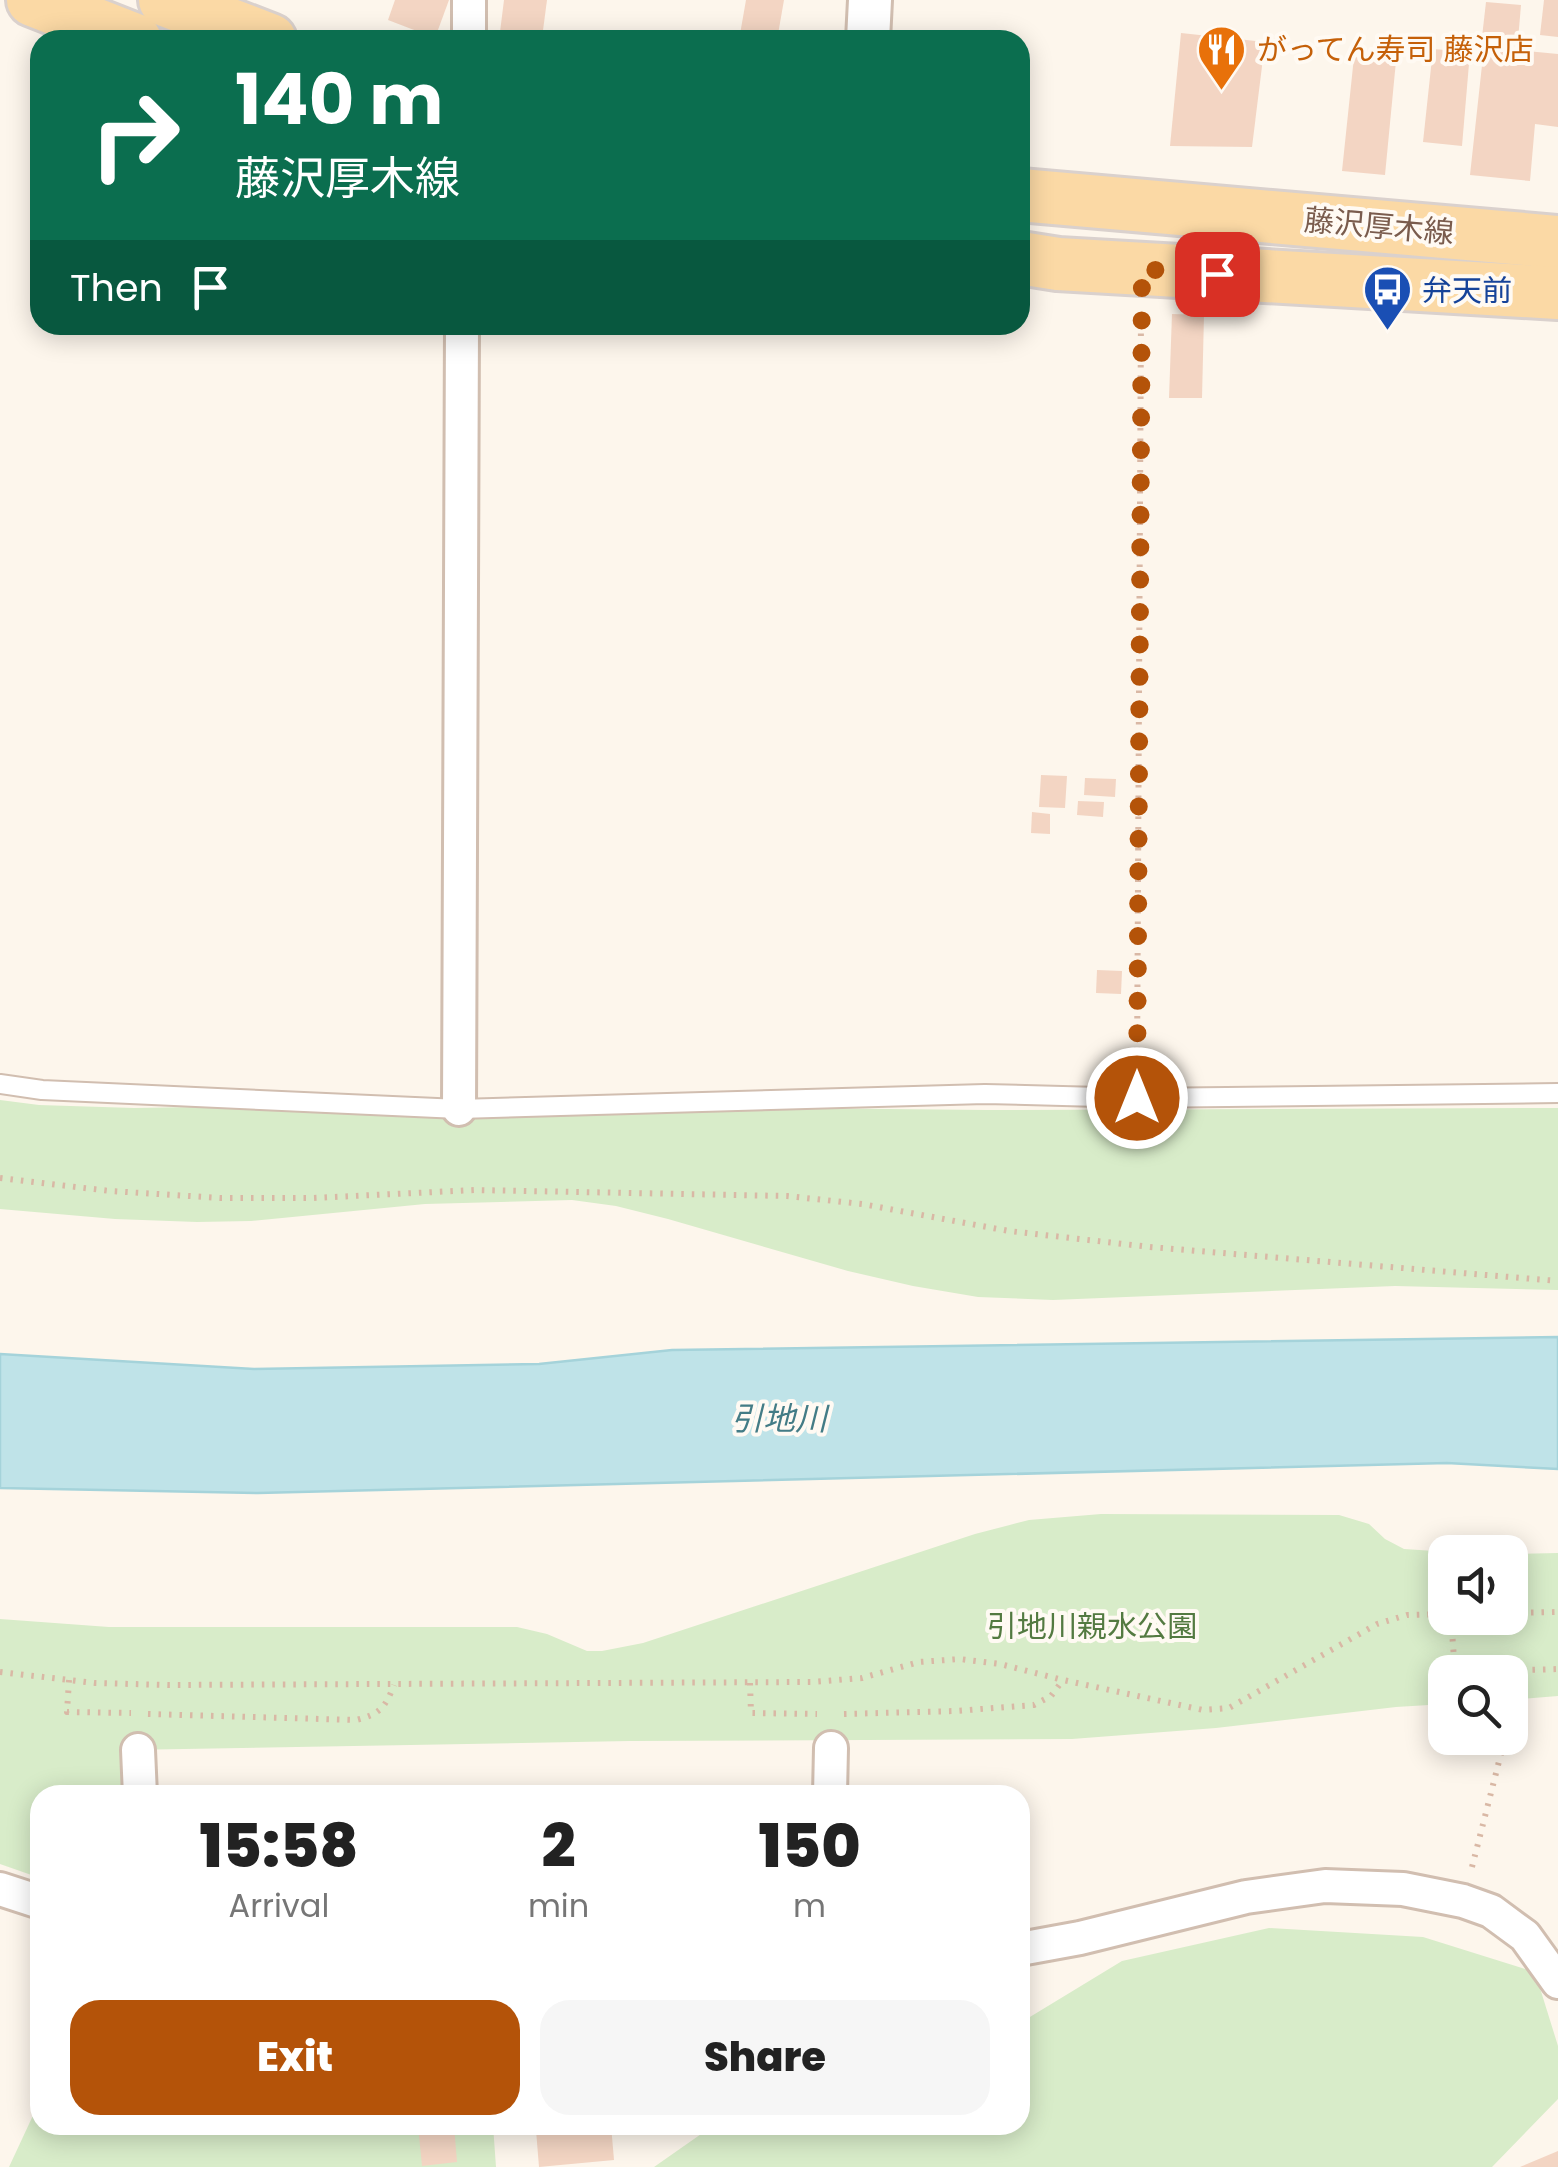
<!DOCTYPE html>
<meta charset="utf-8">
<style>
body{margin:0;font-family:Poppins,"Noto Sans JP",sans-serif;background:#f6f6f6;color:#222;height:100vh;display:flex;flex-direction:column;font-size:38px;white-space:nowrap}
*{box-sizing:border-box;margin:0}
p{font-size:32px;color:#767676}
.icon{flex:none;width:55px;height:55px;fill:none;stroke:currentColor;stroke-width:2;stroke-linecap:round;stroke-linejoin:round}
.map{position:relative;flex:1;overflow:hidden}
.side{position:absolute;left:30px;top:1785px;width:1000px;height:350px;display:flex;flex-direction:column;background:#fff;border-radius:30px;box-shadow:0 5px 25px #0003}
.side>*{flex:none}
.banner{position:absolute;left:30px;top:30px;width:1000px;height:305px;border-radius:30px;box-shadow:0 5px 25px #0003;background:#0b6e4f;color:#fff;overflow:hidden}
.tools{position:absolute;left:1428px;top:1535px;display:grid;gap:20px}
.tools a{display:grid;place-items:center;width:100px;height:100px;border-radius:20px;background:#fff;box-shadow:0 5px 25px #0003;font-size:50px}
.pin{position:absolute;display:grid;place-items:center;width:85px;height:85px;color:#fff;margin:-42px;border-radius:20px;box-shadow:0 5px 15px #0006}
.me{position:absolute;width:110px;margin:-55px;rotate:0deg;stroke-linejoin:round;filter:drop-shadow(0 0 8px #0008)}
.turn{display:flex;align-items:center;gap:35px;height:210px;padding:0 40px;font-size:45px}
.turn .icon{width:130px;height:130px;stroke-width:2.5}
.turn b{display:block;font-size:70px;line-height:85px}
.then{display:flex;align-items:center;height:95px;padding:0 40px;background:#0003;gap:20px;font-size:38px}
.eta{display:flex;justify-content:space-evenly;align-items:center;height:170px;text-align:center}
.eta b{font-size:60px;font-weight:800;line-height:70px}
.button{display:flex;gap:20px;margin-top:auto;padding:20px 40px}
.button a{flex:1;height:115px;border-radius:30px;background:#b45309;color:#fff;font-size:40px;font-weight:800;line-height:115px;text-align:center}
.button a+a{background:#f6f6f6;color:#222}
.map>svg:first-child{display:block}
.green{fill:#d8ecc9}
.water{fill:#bfe3e8;stroke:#a5d3da;stroke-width:2.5}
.building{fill:#f3d5c3}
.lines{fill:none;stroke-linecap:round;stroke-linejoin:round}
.service-casing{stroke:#d1beb0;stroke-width:22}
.minor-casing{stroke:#d1beb0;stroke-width:38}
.tertiary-casing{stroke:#d1beb0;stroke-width:48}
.primary-casing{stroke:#dad1cd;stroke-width:58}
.path{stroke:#d9b8a5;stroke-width:6;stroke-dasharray:2.5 8;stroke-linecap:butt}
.service{stroke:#fff;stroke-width:18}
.minor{stroke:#fff;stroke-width:32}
.tertiary{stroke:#fff;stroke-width:42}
.primary{stroke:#fbd9a5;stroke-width:52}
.route{stroke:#b45309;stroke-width:18;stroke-dasharray:0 32.4}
.labels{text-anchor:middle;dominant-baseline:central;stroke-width:8;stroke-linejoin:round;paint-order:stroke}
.food-label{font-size:30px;fill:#c56008;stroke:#fffaf3;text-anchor:start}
.street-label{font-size:30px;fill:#7a5c4d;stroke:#fffaf3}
.transit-label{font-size:30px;fill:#164399;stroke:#fffaf3;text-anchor:start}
.park-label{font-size:30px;fill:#537a41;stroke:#fffaf3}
.water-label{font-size:32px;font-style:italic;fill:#437c86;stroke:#fffaf3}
</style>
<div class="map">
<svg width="1558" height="2167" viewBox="0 0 1558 2167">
<rect width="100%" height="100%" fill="#fdf6ec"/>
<g class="green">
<path d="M 0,1100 L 39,1105 L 134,1108 L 380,1104 L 987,1110 L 1558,1108 L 1558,1290 L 1395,1286 L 1053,1300 L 978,1297 L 913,1286 L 848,1271 L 668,1219 L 616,1206 L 572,1200 L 425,1204 L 251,1221 L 197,1222 L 115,1219 L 0,1209 Z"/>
<path d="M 1101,1514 L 1339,1515 L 1369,1524 L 1385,1539 L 1404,1549 L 1450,1552 L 1445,1552 L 1445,1618 L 1510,1618 L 1510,1554 L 1558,1553 L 1558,1696 L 1510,1700 L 1510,1672 L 1445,1672 L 1445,1704 L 1396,1707 L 1216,1728 L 1072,1739 L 630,1741 L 126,1750 L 127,1795 L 40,1795 L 40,1878 L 0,1864 L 0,1619 L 109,1627 L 517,1627 L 547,1634 L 587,1651 L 602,1651 L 643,1643 L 975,1534 L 1029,1520 Z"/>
<path d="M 1269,1928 L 1423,1937 L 1535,1972 L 1558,2046 L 1558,2099 L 1492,2167 L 654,2167 L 714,2125 L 1020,2125 L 1020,2023 L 1122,1961 Z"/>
<path d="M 40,2107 L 40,2125 L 493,2125 L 496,2167 L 9,2167 L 36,2109 Z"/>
</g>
<path class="water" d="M 1558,1337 L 1558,1469 L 1447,1463 L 258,1493 L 0,1488 L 0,1354 L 254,1369 L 539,1364 L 672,1350 Z"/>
<g class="building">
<path d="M 395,0 L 449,0 L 435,38 L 388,20 Z"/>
<path d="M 504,0 L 547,0 L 542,38 L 500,32 Z"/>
<path d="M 746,0 L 784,0 L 777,40 L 739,40 Z"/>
<path d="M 1544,0 L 1558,0 L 1558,37 L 1540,35 Z"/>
<path d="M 1486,2 L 1521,5 L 1518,40 L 1482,37 Z"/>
<path d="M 1181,33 L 1265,42 L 1252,147 L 1170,146 Z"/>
<path d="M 1484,47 L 1558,54 L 1558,127 L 1535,124 L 1530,181 L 1470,175 Z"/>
<path d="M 1433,49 L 1470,52 L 1462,146 L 1423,142 Z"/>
<path d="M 1354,57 L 1396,61 L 1385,175 L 1342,171 Z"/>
<path d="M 1172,314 L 1204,315 L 1202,398 L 1169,398 Z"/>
<path d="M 1041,775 L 1067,776 L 1065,808 L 1039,807 Z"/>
<path d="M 1085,778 L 1116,779 L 1115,797 L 1084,795 Z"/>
<path d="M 1078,801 L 1104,802 L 1103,817 L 1077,815 Z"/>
<path d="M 1032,812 L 1050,814 L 1050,834 L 1031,833 Z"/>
<path d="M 1097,970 L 1122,971 L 1121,994 L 1096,993 Z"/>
<path d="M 418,2125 L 454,2125 L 457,2162 L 422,2166 Z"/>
<path d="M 596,2125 L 611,2125 L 614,2160 L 539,2167 L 536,2130 Z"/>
<path d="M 1558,2151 L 1558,2167 L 1520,2167 Z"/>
</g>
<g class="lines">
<defs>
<path id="service" d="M 0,1084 L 42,1090 L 459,1109 L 985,1094 L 1137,1098 L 1558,1093"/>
<g id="minor">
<path d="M 469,40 L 469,0"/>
<path d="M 459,1109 L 462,325"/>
<path d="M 138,1750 L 140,1795"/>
<path d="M 830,1795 L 831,1748"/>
<path d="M 0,1889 L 40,1902"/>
<path d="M 1020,1949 L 1080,1938 L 1246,1897 L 1325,1886 L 1403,1889 L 1463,1901 L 1491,1911 L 1525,1936 L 1558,1982"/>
</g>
<path id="tertiary" d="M 868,40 L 870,0"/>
<g id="primary">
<path d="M 33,0 L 135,40"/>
<path d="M 165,0 L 270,40"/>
<path d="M 1020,195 L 1558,242"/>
<path d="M 1020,258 L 1058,264 L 1558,293"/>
</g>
</defs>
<use href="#service" class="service-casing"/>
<use href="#minor" class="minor-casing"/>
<use href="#tertiary" class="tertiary-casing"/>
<use href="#primary" class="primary-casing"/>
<g class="path">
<path d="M 1137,1071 L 1141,314"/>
<path d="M 0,1178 L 110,1191 L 221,1198 L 313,1198 L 475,1190 L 787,1196 L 862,1204 L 1009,1231 L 1150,1247 L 1558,1281"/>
<path d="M 1510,1613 L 1558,1612"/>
<path d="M 1451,1618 L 1455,1672"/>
<path d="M 0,1672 L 95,1683 L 168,1685 L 812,1682 L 862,1678 L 919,1662 L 960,1659 L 1000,1664 L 1063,1680 L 1203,1710 L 1229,1708 L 1377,1624 L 1407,1615 L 1445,1614"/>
<path d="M 1459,1672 L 1558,1669"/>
<path d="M 69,1680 L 67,1712 L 131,1713"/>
<path d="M 750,1683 L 751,1713 L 817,1714"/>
<path d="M 148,1714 L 356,1720 C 380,1714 385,1708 394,1685"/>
<path d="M 844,1714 L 955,1711 L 1034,1705 L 1051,1696 L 1063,1680"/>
<path d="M 1510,1718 L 1522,1670"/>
<path d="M 1472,1867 L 1505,1738"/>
</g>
<use href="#service" class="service"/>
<use href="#minor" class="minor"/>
<use href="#tertiary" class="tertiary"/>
<use href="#primary" class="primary"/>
</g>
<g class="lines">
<path class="route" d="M 1137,1098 L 1142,269 L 1217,274"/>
</g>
<defs>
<symbol id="restaurant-pin" viewBox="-11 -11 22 30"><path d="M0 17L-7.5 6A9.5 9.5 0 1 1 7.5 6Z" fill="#e8710a" stroke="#fffaf3"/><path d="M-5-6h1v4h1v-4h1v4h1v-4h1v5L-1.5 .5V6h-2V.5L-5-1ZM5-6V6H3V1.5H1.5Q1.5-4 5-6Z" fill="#fff"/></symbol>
<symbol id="bus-pin" viewBox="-11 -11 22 30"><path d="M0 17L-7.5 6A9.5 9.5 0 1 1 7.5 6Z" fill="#1a4fb4" stroke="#fffaf3"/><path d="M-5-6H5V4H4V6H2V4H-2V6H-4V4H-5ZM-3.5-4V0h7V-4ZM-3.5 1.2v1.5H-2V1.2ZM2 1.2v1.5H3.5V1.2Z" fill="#fff"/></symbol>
</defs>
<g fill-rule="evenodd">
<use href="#restaurant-pin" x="1194" y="22" width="55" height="75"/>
<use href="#bus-pin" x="1360" y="262" width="55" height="75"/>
</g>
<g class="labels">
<g class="food-label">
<text x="1257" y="49">がってん寿司 藤沢店</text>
</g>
<g class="street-label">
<text transform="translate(1379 226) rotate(5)">藤沢厚木線</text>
</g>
<g class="transit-label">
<text x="1422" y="290">弁天前</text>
</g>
<g class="park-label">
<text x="1092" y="1626">引地川親水公園</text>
</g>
<g class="water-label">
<text x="779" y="1418">引地川</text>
</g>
</g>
</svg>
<div class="tools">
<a><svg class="icon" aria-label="sound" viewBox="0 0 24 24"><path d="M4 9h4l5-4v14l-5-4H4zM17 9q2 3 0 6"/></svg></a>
<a><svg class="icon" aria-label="search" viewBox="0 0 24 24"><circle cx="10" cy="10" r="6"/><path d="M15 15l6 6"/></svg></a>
</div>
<div class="pin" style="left:1217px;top:274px;background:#d93025"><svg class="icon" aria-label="arrive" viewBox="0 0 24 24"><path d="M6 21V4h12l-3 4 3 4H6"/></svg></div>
<svg class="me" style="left:1137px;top:1098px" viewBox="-20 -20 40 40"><circle r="17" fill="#b45309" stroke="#fff" stroke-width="3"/><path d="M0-11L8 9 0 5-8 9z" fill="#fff"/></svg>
<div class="banner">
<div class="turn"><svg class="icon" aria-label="right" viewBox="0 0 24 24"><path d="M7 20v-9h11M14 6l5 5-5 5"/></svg><div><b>140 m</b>藤沢厚木線</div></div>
<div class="then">Then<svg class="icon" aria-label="arrive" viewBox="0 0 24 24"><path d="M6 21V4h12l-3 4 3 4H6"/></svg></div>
</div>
<section class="side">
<div class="eta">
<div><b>15:58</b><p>Arrival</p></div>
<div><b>2</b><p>min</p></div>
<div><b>150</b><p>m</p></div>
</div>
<div class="button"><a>Exit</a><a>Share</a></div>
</section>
</div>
